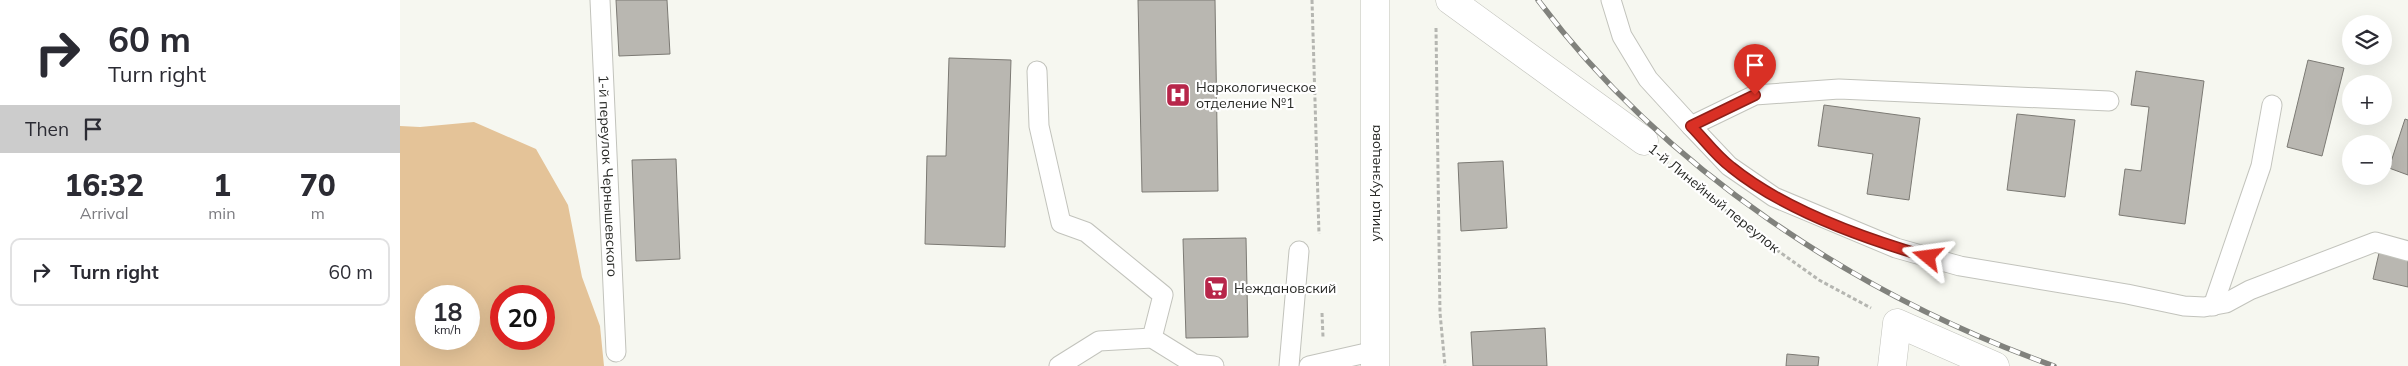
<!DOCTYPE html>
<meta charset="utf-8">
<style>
body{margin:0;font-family:Mulish,sans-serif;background:#f7f7f7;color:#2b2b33;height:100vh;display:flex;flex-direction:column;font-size:19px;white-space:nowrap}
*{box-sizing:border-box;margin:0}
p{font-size:16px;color:#7c7c81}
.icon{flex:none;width:28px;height:28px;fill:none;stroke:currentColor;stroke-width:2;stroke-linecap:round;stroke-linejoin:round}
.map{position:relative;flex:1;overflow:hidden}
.side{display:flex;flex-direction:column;background:#fff;width:400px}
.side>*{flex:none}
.banner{background:#fff;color:#2b2b33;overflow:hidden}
.fabs{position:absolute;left:1942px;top:15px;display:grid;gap:10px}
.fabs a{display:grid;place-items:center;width:50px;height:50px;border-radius:50%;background:#fff;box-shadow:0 5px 20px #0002;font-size:25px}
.speed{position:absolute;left:15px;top:285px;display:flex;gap:10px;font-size:25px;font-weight:700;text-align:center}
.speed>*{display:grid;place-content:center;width:65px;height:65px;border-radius:50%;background:#fff;box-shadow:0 5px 20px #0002;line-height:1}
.speed small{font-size:12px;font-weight:400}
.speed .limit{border:8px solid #d22;background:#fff;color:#111}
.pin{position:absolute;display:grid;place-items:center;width:42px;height:42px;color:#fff;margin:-51px -21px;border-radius:50% 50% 50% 0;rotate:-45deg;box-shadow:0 0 5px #0007}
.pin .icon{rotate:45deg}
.me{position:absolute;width:55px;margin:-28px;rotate:286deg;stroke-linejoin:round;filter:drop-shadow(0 0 4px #0008)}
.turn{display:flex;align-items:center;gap:18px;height:105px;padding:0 25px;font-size:22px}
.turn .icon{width:65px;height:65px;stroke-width:2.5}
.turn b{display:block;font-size:35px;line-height:42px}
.then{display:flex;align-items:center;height:48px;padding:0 25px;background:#0003;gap:10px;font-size:19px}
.eta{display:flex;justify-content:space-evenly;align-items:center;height:85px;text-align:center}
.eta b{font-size:30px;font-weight:800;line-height:35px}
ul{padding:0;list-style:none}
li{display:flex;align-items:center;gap:15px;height:68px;margin:0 10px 8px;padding:0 15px;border:2px solid #e1e1e2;border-radius:10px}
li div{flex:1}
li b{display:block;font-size:19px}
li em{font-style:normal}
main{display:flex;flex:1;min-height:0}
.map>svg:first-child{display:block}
.green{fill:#e4c398;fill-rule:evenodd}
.building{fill:#b9b7b1;stroke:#7c7a74}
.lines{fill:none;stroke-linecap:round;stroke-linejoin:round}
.lane-casing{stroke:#c2c3bc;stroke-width:21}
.street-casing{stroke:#c2c3bc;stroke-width:29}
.secondary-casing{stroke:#c2c3bc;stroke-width:29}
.path{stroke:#b5b6b1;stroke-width:3;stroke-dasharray:4 2.5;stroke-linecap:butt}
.lane{stroke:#fff;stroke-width:19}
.street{stroke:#fff;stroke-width:28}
.secondary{stroke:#fff;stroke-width:28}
.rail-casing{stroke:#81827d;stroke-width:5.5}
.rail{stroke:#fff;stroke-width:4;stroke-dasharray:11;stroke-linecap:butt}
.route-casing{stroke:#8d1f18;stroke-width:12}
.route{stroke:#d93025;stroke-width:9}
.labels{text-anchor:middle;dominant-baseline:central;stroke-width:4.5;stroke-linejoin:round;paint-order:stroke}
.poi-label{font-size:14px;fill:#292a27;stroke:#fff;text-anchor:start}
.street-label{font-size:14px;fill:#292a27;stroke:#fff}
</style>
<main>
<section class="side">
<div class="banner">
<div class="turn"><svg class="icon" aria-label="right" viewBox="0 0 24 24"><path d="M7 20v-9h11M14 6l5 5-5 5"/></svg><div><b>60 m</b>Turn right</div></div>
<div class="then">Then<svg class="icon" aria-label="arrive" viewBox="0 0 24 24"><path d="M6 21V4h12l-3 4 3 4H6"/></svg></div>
</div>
<div class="eta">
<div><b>16:32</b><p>Arrival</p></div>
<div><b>1</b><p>min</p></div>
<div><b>70</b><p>m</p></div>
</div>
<ul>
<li><svg class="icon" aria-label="right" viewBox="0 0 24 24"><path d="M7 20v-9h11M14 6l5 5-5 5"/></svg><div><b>Turn right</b></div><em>60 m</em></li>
</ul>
</section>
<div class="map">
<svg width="2008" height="366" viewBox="0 0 2008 366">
<rect width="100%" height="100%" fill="#f6f7f0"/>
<path class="green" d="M 74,122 L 136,149 L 168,205 L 182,277 L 200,326 L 204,366 L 0,366 L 0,126 L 20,127 ZM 26,296 L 69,296 L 69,339 L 26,339 ZM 101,296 L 144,296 L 144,339 L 101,339 Z"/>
<g class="building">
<path d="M 216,0 L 267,0 L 270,54 L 219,56 Z"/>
<path d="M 738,0 L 815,0 L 818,191 L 742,192 Z"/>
<path d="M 549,58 L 611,60 L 605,247 L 525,244 L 527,156 L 546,156 Z"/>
<path d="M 1908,60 L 1944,68 L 1922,156 L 1887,147 Z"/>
<path d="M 1736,71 L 1804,81 L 1785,224 L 1719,215 L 1725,169 L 1741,171 L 1749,107 L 1731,105 Z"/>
<path d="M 1424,105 L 1520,118 L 1509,200 L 1467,194 L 1473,154 L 1418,146 Z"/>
<path d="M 1617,114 L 1675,120 L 1665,197 L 1607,190 Z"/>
<path d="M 2005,119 L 2008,120 L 2008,175 L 1989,168 Z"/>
<path d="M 276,159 L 280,259 L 236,261 L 232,160 Z"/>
<path d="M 1103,161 L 1107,228 L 1061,231 L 1058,163 Z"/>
<path d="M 846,238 L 848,337 L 786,338 L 783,239 Z"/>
<path d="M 1979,253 L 2008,259 L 2008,287 L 1973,279 Z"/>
<path d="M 1145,328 L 1147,366 L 1073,366 L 1071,332 Z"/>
<path d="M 1387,354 L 1419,357 L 1418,366 L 1386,366 Z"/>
</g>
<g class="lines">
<defs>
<g id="lane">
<path id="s1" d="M 200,0 L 216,352"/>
<path d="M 1211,0 L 1222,36 L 1248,79 L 1291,126 L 1355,95 L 1439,89 L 1709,101"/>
<path d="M 637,71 L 639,126 L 661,223 L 686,232 L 763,295 L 752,338"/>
<path d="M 1291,126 L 1329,166 L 1374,197 L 1496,248 L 1560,266 L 1727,294 L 1784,306 L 1804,307 L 1826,303 L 1850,290 L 1975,242 L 2008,251"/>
<path d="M 1813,306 L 1861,166 L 1872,105"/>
<path d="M 659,366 L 699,341 L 752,338 L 794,364 L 814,366"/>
<path d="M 889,366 L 899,251"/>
<path d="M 909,366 L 975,351"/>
</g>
<g id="street">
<path d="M 1050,0 L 1244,141"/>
<path d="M 1492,366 L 1497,323 L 1595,366"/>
</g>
<path id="secondary" d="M 975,366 L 975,0"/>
</defs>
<use href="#lane" class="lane-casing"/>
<use href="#street" class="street-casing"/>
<use href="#secondary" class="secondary-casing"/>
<g class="path">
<path d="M 912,0 L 919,234"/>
<path d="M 1036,28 L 1040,313 L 1045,366"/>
<path d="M 1265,160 L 1353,233 L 1419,280 L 1471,308"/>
<path d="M 922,313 L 923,337"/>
</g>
<use href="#lane" class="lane"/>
<use href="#street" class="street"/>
<use href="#secondary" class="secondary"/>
<defs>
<path id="rail" d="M 1138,0 C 1263,168 1458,296 1654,366"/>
</defs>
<use href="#rail" class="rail-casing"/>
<use href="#rail" class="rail"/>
</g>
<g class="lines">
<defs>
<path id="route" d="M 1355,95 L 1291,126 C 1304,139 1316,156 1331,167 C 1384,210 1462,238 1528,257"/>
</defs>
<use href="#route" class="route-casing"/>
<use href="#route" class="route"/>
</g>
<defs>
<symbol id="hospital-square" viewBox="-11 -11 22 22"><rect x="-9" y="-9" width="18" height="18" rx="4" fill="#b7264a" stroke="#fff"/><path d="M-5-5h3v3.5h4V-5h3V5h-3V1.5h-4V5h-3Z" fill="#fff"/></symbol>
<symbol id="supermarket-square" viewBox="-11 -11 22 22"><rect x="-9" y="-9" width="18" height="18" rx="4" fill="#b7264a" stroke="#fff"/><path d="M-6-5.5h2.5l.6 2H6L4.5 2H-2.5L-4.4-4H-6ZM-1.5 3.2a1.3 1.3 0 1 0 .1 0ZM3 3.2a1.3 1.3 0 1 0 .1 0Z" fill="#fff"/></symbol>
</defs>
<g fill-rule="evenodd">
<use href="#hospital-square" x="764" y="81" width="28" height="28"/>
<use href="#supermarket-square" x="802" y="274" width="28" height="28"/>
</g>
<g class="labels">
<g class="poi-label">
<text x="796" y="87">Наркологическое<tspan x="796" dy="16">отделение №1</tspan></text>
<text x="834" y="288">Неждановский</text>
</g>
<g class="street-label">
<text stroke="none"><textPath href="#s1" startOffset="176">1-й переулок Чернышевского</textPath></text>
<text transform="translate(975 183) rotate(-90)">улица Кузнецова</text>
<text transform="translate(1314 198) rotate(39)">1-й Линейный переулок</text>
</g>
</g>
</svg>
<div class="fabs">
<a><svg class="icon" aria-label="layers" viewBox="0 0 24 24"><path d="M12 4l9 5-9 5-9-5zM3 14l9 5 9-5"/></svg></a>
<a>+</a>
<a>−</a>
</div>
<div class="speed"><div>18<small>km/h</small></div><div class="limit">20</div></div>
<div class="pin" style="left:1355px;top:95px;background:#d93025"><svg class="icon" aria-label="arrive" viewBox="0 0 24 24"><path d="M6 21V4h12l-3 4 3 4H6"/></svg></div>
<svg class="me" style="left:1528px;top:257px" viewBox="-20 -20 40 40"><path d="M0-17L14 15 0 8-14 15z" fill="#d93025" stroke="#fff" stroke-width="4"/></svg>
</div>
</main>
